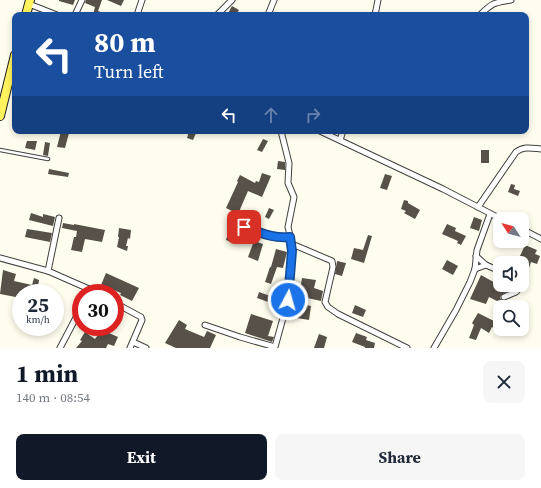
<!DOCTYPE html>
<meta charset="utf-8">
<style>
body{margin:0;font-family:"Source Serif 4",serif;background:#f6f6f7;color:#1f2937;height:100vh;display:flex;flex-direction:column;font-size:15px;white-space:nowrap}
*{box-sizing:border-box;margin:0}
p{font-size:13px;color:#747a83}
.icon{flex:none;width:22px;height:22px;fill:none;stroke:currentColor;stroke-width:2;stroke-linecap:round;stroke-linejoin:round}
.map{position:relative;height:348px;overflow:hidden}
.sheet{display:flex;flex-direction:column;background:#fff;flex:1}
.sheet>*{flex:none}
.hud{position:absolute;left:12px;top:12px;width:517px;height:122px;border-radius:8px;box-shadow:0 2px 6px #0003;background:#1a4fa0;color:#fff;overflow:hidden}
.needle{width:26px;rotate:306deg}
.fabs{position:absolute;left:493px;top:212px;display:grid;gap:8px}
.fabs a{display:grid;place-items:center;width:36px;height:36px;border-radius:8px;background:#fff;box-shadow:0 2px 6px #0003;font-size:20px}
.speed{position:absolute;left:12px;top:284px;display:flex;gap:8px;font-size:20px;font-weight:700;text-align:center}
.speed>*{display:grid;place-content:center;width:52px;height:52px;border-radius:50%;background:#fff;box-shadow:0 2px 6px #0003;line-height:1}
.speed small{font-size:10px;font-weight:400}
.speed .limit{border:6px solid #d22;background:#fff;color:#111}
.pin{position:absolute;display:grid;place-items:center;width:34px;height:34px;color:#fff;margin:-17px;border-radius:8px;box-shadow:0 2px 6px #0006}
.me{position:absolute;width:44px;margin:-22px;rotate:6deg;stroke-linejoin:round;filter:drop-shadow(0 0 3px #0008)}
.turn{display:flex;align-items:center;gap:14px;height:84px;padding:0 16px;font-size:18px}
.turn .icon{width:52px;height:52px;stroke-width:2.5}
.turn b{display:block;font-size:28px;line-height:34px}
.lanes{display:flex;align-items:center;height:38px;padding:0 16px;background:#0003;justify-content:center;gap:20px;direction:ltr}
.lanes .off{opacity:.35}
.round{display:grid;place-items:center;flex:none;width:42px;height:42px;border-radius:8px;background:#f6f6f7}
.head{display:flex;align-items:center;justify-content:space-between;height:68px;padding:0 16px}
h1{font-size:24px;font-weight:700;line-height:30px;color:#111827}
.cta{display:flex;gap:8px;margin-top:auto;padding:8px 16px}
.cta a{flex:1;height:46px;border-radius:8px;background:#111827;color:#fff;font-size:16px;font-weight:700;line-height:46px;text-align:center}
.cta a+a{background:#f6f6f7;color:#1f2937}
.map>svg:first-child{display:block}
.building{fill:#575149}
.lines{fill:none;stroke-linecap:round;stroke-linejoin:round}
.service-casing{stroke:#414141;stroke-width:4.5}
.minor-casing{stroke:#414141;stroke-width:7}
.primary-casing{stroke:#1f1f1f;stroke-width:10}
.service{stroke:#fff;stroke-width:2.5}
.minor{stroke:#fff;stroke-width:5}
.primary{stroke:#fff35e;stroke-width:8}
.route-casing{stroke:#114b97;stroke-width:10}
.route{stroke:#1a73e8;stroke-width:7}
</style>
<div class="map">
<svg width="541" height="348" viewBox="0 0 541 348">
<rect width="100%" height="100%" fill="#fffeee"/>
<g class="building">
<path d="M 59,0 L 75,0 L 73,5 L 59,1 Z"/>
<path d="M 86,0 L 102,0 L 98,11 L 108,15 L 93,15 L 95,7 L 85,3 Z"/>
<path d="M 107,0 L 124,0 L 121,6 Z"/>
<path d="M 232,6 L 239,10 L 236,15 L 227,15 Z"/>
<path d="M 61,131 L 69,133 L 65,148 L 57,147 Z"/>
<path d="M 189,131 L 197,131 L 193,140 L 187,138 Z"/>
<path d="M 263,139 L 268,141 L 262,152 L 257,150 Z"/>
<path d="M 27,141 L 37,141 L 35,150 L 25,148 Z"/>
<path d="M 45,142 L 50,143 L 48,156 L 43,155 Z"/>
<rect x="481" y="150" width="8" height="13"/>
<path d="M 278,161 L 285,162 L 285,170 L 277,169 Z"/>
<path d="M 49,169 L 69,173 L 68,177 L 48,174 Z"/>
<path d="M 262,173 L 271,176 L 262,197 L 248,191 L 238,214 L 226,208 L 238,182 L 237,181 L 240,175 L 255,183 L 256,181 L 259,182 Z"/>
<path d="M 385,174 L 392,176 L 387,190 L 380,188 Z"/>
<path d="M 511,184 L 515,185 L 514,189 L 520,191 L 518,196 L 508,192 Z"/>
<path d="M 404,200 L 408,201 L 408,203 L 420,210 L 415,219 L 404,213 L 406,211 L 401,209 Z"/>
<path d="M 269,208 L 274,210 L 269,219 L 265,217 Z"/>
<path d="M 31,213 L 43,217 L 43,214 L 55,217 L 53,226 L 29,220 Z"/>
<path d="M 474,217 L 482,220 L 479,231 L 470,228 Z"/>
<path d="M 63,223 L 74,225 L 74,224 L 105,230 L 102,242 L 85,239 L 82,252 L 71,250 L 74,237 L 76,237 L 77,231 L 62,228 Z"/>
<path d="M 447,224 L 456,228 L 455,231 L 466,236 L 461,245 L 457,243 L 458,241 L 442,234 Z"/>
<path d="M 231,225 L 240,228 L 234,243 L 226,240 Z"/>
<path d="M 119,228 L 131,230 L 130,239 L 128,238 L 126,246 L 128,246 L 127,251 L 117,247 L 119,237 L 118,237 Z"/>
<path d="M 27,229 L 52,233 L 50,242 L 25,237 Z"/>
<path d="M 368,235 L 372,236 L 364,263 L 351,259 L 354,248 L 363,250 Z"/>
<path d="M 254,241 L 263,244 L 258,261 L 248,257 Z"/>
<path d="M 525,245 L 537,250 L 535,254 L 540,256 L 537,264 L 531,262 L 528,271 L 523,269 L 526,259 L 520,256 Z"/>
<path d="M 276,249 L 287,252 L 283,268 L 277,267 L 271,284 L 265,282 L 270,267 L 271,267 Z"/>
<path d="M 447,260 L 458,266 L 453,275 L 442,269 Z"/>
<path d="M 337,261 L 346,263 L 342,276 L 335,274 Z"/>
<path d="M 3,270 L 16,274 L 14,281 L 32,285 L 34,278 L 39,280 L 37,293 L 21,293 L 21,298 L 0,294 Z"/>
<path d="M 106,273 L 139,288 L 132,301 L 120,295 L 121,293 L 101,285 Z"/>
<path d="M 481,275 L 499,285 L 507,285 L 511,287 L 510,290 L 501,295 L 500,298 L 503,301 L 501,303 L 489,297 L 486,304 L 470,299 Z"/>
<path d="M 302,278 L 316,280 L 314,288 L 323,291 L 321,301 L 298,296 L 300,289 L 294,288 L 294,284 L 301,284 Z"/>
<path d="M 259,292 L 273,297 L 271,303 L 257,298 Z"/>
<path d="M 300,304 L 311,306 L 309,320 L 297,318 Z"/>
<path d="M 355,305 L 366,310 L 363,317 L 352,313 Z"/>
<path d="M 478,313 L 496,322 L 500,314 L 500,327 L 498,331 L 492,327 L 489,333 L 481,328 L 476,340 L 469,338 L 474,325 L 472,323 Z"/>
<path d="M 251,314 L 273,321 L 268,336 L 274,337 L 272,342 L 245,333 Z"/>
<path d="M 179,320 L 187,325 L 185,329 L 204,337 L 207,331 L 216,335 L 210,348 L 176,348 L 165,343 Z"/>
<path d="M 102,330 L 118,337 L 114,346 L 108,344 L 106,348 L 76,348 L 82,341 L 80,340 L 85,332 L 95,339 Z"/>
<path d="M 356,333 L 367,337 L 366,340 L 375,343 L 374,348 L 365,348 L 365,347 L 352,342 Z"/>
<path d="M 319,334 L 327,337 L 324,348 L 314,348 Z"/>
</g>
<g class="lines">
<defs>
<path id="service" d="M 0,150 L 48,159"/>
<g id="minor">
<path d="M 29,4 L 57,15"/>
<path d="M 75,15 L 82,0"/>
<path d="M 137,15 L 142,0"/>
<path d="M 217,15 L 232,0"/>
<path d="M 268,15 L 274,0"/>
<path d="M 375,15 L 378,0"/>
<path d="M 480,15 C 493,2 494,3 511,0"/>
<path d="M 320,131 L 443,189 L 501,219"/>
<path d="M 340,140 L 343,131"/>
<path d="M 478,207 L 516,152 C 524,146 531,148 541,149"/>
<path d="M 244,227 L 277,238 L 290,237"/>
<path d="M 522,229 L 541,239"/>
<path d="M 292,244 L 332,261 L 333,267 L 325,302 L 328,307 L 338,314 L 407,348"/>
<path d="M 476,256 L 486,265 L 500,271"/>
<path d="M 0,258 L 48,271 L 89,289 L 87,293"/>
<path d="M 475,269 L 486,265"/>
<path d="M 48,271 L 59,218"/>
<path d="M 89,289 L 97,293"/>
<path d="M 504,297 L 516,292 L 522,285"/>
<path d="M 115,303 L 141,317 L 142,320 L 130,348"/>
<path d="M 205,325 L 240,337 L 275,347 L 288,300 L 290,285 L 292,244 L 288,227 L 294,197 L 288,183 L 289,163 L 281,131"/>
<path d="M 133,342 L 146,348"/>
<path d="M 60,348 L 81,308"/>
<path d="M 434,348 L 456,310 L 470,282 L 475,269 L 477,250 L 490,214"/>
</g>
<g id="primary">
<path d="M 26,15 L 30,0"/>
<path d="M 0,116 L 15,55"/>
</g>
</defs>
<use href="#service" class="service-casing"/>
<use href="#minor" class="minor-casing"/>
<use href="#primary" class="primary-casing"/>
<use href="#service" class="service"/>
<use href="#minor" class="minor"/>
<use href="#primary" class="primary"/>
</g>
<g class="lines">
<defs>
<path id="route" d="M 244,227 C 260,232 272,239 290,237 L 292,251 L 288,300"/>
</defs>
<use href="#route" class="route-casing"/>
<use href="#route" class="route"/>
</g>
</svg>
<div class="fabs">
<a><svg class="needle" viewBox="-14 -14 28 28"><path d="M0-13l5 13h-10z" fill="#e53935"/><path d="M0 13l5-13h-10z" fill="#747a83"/></svg></a>
<a><svg class="icon" aria-label="sound" viewBox="0 0 24 24"><path d="M4 9h4l5-4v14l-5-4H4zM17 9q2 3 0 6"/></svg></a>
<a><svg class="icon" aria-label="search" viewBox="0 0 24 24"><circle cx="10" cy="10" r="6"/><path d="M15 15l6 6"/></svg></a>
</div>
<div class="speed"><div>25<small>km/h</small></div><div class="limit">30</div></div>
<div class="pin" style="left:244px;top:227px;background:#d93025"><svg class="icon" aria-label="arrive" viewBox="0 0 24 24"><path d="M6 21V4h12l-3 4 3 4H6"/></svg></div>
<svg class="me" style="left:288px;top:300px" viewBox="-20 -20 40 40"><circle r="17" fill="#1a73e8" stroke="#fff" stroke-width="3"/><path d="M0-11L8 9 0 5-8 9z" fill="#fff"/></svg>
<div class="hud">
<div class="turn"><svg class="icon" aria-label="left" viewBox="0 0 24 24"><path d="M17 20v-9H6M10 6l-5 5 5 5"/></svg><div><b>80 m</b>Turn left</div></div>
<div class="lanes"><svg class="icon" aria-label="left" viewBox="0 0 24 24"><path d="M17 20v-9H6M10 6l-5 5 5 5"/></svg><svg class="icon off" aria-label="ahead" viewBox="0 0 24 24"><path d="M12 20V5M6 11l6-6 6 6"/></svg><svg class="icon off" aria-label="right" viewBox="0 0 24 24"><path d="M7 20v-9h11M14 6l5 5-5 5"/></svg></div>
</div>
</div>
<section class="sheet">
<div class="head"><div><h1>1 min</h1><p>140 m · 08:54</p></div><a class="round"><svg class="icon" aria-label="close" viewBox="0 0 24 24"><path d="M6 6l12 12M18 6L6 18"/></svg></a></div>
<div class="cta"><a>Exit</a><a>Share</a></div>
</section>
